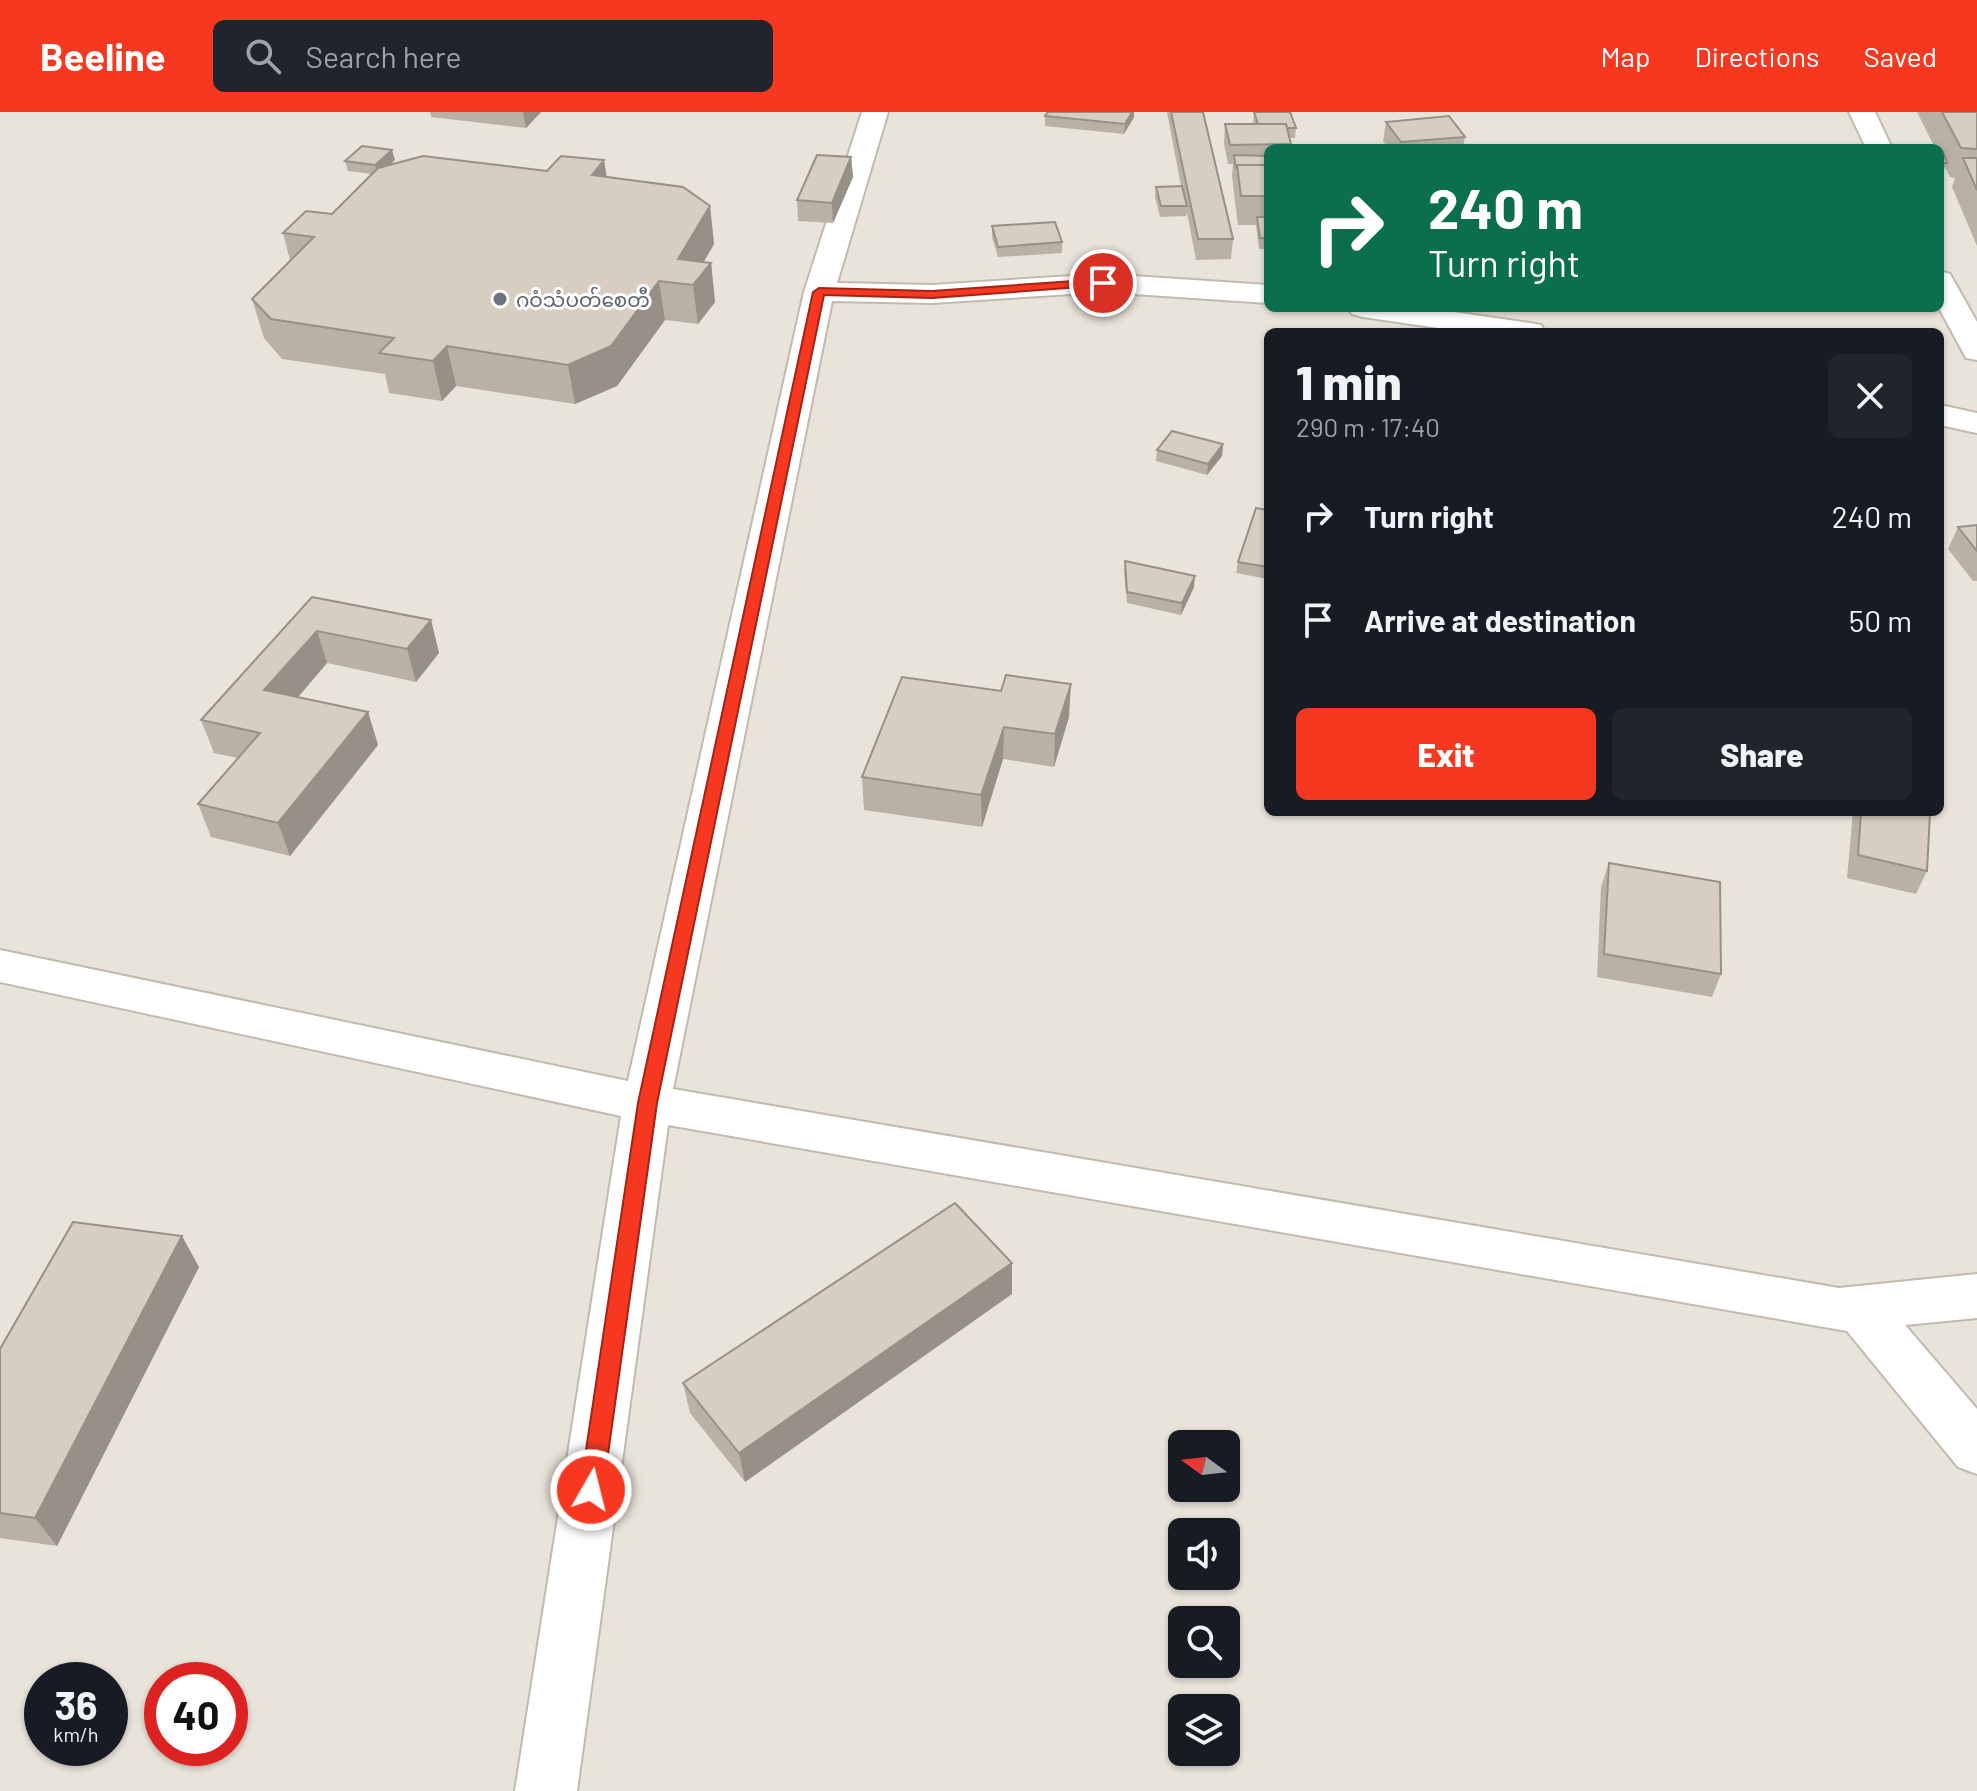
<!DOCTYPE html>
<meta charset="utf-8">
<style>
body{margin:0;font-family:Barlow,"Noto Sans Myanmar",sans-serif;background:#20242c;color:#f1f3f6;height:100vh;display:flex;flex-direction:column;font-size:30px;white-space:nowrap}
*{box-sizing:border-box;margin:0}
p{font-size:26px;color:#9ea1a6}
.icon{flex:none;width:44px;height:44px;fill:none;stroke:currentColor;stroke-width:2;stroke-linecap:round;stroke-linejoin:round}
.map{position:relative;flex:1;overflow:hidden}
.details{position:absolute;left:1264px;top:216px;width:680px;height:488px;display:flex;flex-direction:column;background:#171b24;border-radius:12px;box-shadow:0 2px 6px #0004}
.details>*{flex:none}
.guide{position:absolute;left:1264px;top:32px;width:680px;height:168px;border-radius:12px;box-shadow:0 2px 6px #0004;background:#0b6e4f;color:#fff;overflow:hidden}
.needle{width:52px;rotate:285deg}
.controls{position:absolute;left:1168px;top:1318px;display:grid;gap:16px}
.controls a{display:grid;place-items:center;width:72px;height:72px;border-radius:12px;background:#171b24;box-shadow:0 2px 6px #0004;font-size:40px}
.speed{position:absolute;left:24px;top:1550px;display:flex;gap:16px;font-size:40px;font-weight:700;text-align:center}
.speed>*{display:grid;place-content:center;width:104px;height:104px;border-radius:50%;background:#171b24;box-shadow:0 2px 6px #0004;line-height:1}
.speed small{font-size:20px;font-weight:400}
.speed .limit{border:12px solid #d22;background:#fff;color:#111}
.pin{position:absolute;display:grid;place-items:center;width:68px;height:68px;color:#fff;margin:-34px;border:4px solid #fff;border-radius:50%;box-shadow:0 2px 8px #0007}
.me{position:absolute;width:88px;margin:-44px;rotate:8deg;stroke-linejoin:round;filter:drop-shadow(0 0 6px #0008)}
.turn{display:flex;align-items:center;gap:28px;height:168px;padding:0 32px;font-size:36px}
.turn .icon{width:104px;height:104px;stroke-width:2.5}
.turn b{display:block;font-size:56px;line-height:68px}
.round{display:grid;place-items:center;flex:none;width:84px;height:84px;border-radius:12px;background:#20242c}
.headline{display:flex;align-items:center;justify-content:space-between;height:136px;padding:0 32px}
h1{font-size:48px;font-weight:800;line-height:60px}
.button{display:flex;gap:16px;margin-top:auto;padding:16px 32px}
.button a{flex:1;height:92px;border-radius:12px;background:#f73821;color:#fff;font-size:32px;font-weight:800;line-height:92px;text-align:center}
.button a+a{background:#20242c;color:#f1f3f6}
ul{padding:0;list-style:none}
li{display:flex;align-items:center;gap:24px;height:104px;padding:0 32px}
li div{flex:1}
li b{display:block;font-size:30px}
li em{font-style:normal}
header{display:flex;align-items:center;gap:48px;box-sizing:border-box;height:112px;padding:0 40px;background:#f73821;color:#fff}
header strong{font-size:38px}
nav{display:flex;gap:44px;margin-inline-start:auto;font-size:28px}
.search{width:560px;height:72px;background:#20242c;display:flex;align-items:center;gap:20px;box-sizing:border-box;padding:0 28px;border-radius:12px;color:#9ea1a6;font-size:30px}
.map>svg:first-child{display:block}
.residential{fill:#e9e4da;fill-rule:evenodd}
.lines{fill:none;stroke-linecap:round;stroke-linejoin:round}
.minor-casing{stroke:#c1baae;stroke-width:4}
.minor{fill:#fff;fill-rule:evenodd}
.wall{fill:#b9b1a6}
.shaded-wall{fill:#969087}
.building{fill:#d7cec1;stroke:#969087;stroke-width:2}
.route{fill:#f73821;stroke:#a12415;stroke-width:2}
.worship-dot{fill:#6b7280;stroke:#fff;stroke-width:3}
.labels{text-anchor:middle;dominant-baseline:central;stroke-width:6;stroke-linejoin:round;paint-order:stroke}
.far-worship-label{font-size:20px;fill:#5b616d;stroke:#fff;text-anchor:start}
</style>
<header>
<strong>Beeline</strong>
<div class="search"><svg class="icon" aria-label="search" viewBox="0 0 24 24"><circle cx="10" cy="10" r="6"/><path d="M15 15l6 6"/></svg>Search here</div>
<nav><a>Map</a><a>Directions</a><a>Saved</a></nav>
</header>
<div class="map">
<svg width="1977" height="1679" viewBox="0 0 1977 1679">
<rect width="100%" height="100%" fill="#f6f2ec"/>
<path class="residential" d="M 0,0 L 1977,0 L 1977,1679 L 0,1679 ZM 1268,36 L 1940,36 L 1940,196 L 1268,196 ZM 1268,220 L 1940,220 L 1940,700 L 1268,700 ZM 1182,1332 L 1226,1332 L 1226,1376 L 1182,1376 ZM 1182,1420 L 1226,1420 L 1226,1464 L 1182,1464 ZM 1182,1508 L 1226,1508 L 1226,1552 L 1182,1552 ZM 42,1568 L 110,1568 L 110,1636 L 42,1636 ZM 162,1568 L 230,1568 L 230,1636 L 162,1636 ZM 1182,1596 L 1226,1596 L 1226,1640 L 1182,1640 Z"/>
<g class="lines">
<defs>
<g id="minor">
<path d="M 862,0 L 888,0 L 837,171 L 932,173 L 1103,162 L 1268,173 L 1268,191 L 1103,180 L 932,191 L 832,189 L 673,977 L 1839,1176 L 1977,1162 L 1977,1206 L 1905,1213 L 1977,1297 L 1977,1362 L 1958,1355 L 1847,1219 L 668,1013 L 577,1679 L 515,1679 L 621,1004 L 0,870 L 0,838 L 628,969 L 804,180 Z"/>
<path d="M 1849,0 L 1875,0 L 1892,36 L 1866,36 Z"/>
<path d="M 1940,159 L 1950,162 L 1977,210 L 1977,248 L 1966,246 L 1939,196 Z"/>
<path d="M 1348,196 L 1427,196 L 1530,211 L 1541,213 L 1545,220 L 1466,220 L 1363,205 L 1352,202 Z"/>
<path d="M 1940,293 L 1977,301 L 1977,321 L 1940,313 Z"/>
</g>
</defs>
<use href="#minor" class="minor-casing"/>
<use href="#minor" class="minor"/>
</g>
<g class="wall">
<path d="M 430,0 L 541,0 L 526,16 L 431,5 Z"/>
<path d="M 1167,0 L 1203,0 L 1233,127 L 1231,147 L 1196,148 L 1187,101 L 1186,104 L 1160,105 L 1155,85 L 1156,75 L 1181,74 Z"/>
<path d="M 1254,0 L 1296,16 L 1295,26 L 1290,26 L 1291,36 L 1268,36 L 1268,137 L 1259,137 L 1256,113 L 1238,113 L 1234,82 L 1232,63 L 1233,52 L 1228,52 L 1224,32 L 1225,12 L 1253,12 Z"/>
<path d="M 1917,0 L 1977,0 L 1977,134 L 1952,75 L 1955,66 L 1950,65 L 1945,55 L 1943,62 L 1940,61 L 1940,36 L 1935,36 Z"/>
<path d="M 1045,4 L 1134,5 L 1124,22 L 1045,14 Z"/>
<path d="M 1386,10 L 1465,25 L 1463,36 L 1388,36 L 1383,29 Z"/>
<path d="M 851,45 L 853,65 L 833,111 L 798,109 L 797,88 Z"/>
<path d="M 395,48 L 390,52 L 547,59 L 607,65 L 710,94 L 714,132 L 704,150 L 711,151 L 715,190 L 698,212 L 665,208 L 617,274 L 575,292 L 456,274 L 442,289 L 389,281 L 385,262 L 282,247 L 264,226 L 252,187 L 290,148 L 283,121 L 332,102 L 371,62 L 348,59 L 345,49 Z"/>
<path d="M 992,114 L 1062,130 L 1062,141 L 998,145 L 992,125 Z"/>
<path d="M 1223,332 L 1222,344 L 1207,363 L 1156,349 L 1157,338 Z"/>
<path d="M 1268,398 L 1268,467 L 1236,461 L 1238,450 Z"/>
<path d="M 1977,413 L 1977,469 L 1973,469 L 1948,437 L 1958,415 Z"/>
<path d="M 1125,449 L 1194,475 L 1181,503 L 1127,491 L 1124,460 Z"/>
<path d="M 312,485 L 431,508 L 439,541 L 416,570 L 327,551 L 298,585 L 368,600 L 378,633 L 290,744 L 211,725 L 198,692 L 238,646 L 214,641 L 201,608 Z"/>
<path d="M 902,565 L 1069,605 L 1054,655 L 1003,647 L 982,715 L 864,698 L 862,665 Z"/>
<path d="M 1853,700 L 1930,700 L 1927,759 L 1916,782 L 1847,766 Z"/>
<path d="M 1609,751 L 1721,862 L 1712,885 L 1597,865 L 1601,774 Z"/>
<path d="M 199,1155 L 57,1434 L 0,1426 L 0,1237 Z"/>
<path d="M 1012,1182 L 745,1370 L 690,1301 L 683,1271 Z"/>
</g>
<g class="shaded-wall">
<path d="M 523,0 L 541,0 L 526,16 Z"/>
<path d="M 1132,0 L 1134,0 L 1134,5 L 1124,22 L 1125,12 Z"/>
<path d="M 392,38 L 395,48 L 378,63 L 375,53 Z"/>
<path d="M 851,45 L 853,65 L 833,111 L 832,91 Z"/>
<path d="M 604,48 L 610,85 L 592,63 Z"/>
<path d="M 710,94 L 714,132 L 690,173 L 678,147 Z"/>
<path d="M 711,151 L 715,190 L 698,212 L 693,173 Z"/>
<path d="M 659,169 L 665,208 L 617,274 L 575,292 L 568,253 Z"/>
<path d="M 447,234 L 456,274 L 442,289 L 433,249 Z"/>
<path d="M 1223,332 L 1222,344 L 1207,363 L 1208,352 Z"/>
<path d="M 1195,464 L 1194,475 L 1181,503 L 1182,491 Z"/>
<path d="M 431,508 L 439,541 L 416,570 L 407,537 Z"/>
<path d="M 317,519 L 327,551 L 276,611 L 264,578 Z"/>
<path d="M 1071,572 L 1069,605 L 1054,655 L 1055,622 Z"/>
<path d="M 368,600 L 378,633 L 290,744 L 278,711 Z"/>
<path d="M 1004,615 L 1003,647 L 982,715 L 981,683 Z"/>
<path d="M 182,1124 L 199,1155 L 57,1434 L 35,1406 Z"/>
<path d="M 1012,1151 L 1012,1182 L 745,1370 L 739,1341 Z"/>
</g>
<g class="building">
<path d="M 1048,0 L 1132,0 L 1125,12 L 1045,4 Z"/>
<path d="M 1171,0 L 1203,0 L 1233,127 L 1198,127 Z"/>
<path d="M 1254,0 L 1290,0 L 1296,16 L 1287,16 L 1286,12 L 1258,12 Z"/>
<path d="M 1942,0 L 1977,0 L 1977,37 L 1961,36 Z"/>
<path d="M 1449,4 L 1465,25 L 1401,30 L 1386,10 Z"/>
<path d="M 1225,12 L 1286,12 L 1291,32 L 1230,33 Z"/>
<path d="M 362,34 L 392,38 L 375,53 L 345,49 Z"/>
<path d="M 1940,40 L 1943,40 L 1947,51 L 1940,51 Z"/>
<path d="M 817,43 L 851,45 L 832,91 L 797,88 Z"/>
<path d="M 1234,43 L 1268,44 L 1268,53 L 1237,53 L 1236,57 Z"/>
<path d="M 423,44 L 547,59 L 561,44 L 604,48 L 592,63 L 683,75 L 710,94 L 678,147 L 711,151 L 693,173 L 659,169 L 611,234 L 568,253 L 447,234 L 433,249 L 379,241 L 394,226 L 271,207 L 252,187 L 314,125 L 283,121 L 306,99 L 332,102 L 378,56 Z"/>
<path d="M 1963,46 L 1977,46 L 1977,78 Z"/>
<path d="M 1237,53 L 1268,53 L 1268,84 L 1241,84 Z"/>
<path d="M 1182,74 L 1187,94 L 1161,94 L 1156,75 Z"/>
<path d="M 1257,105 L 1268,105 L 1268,126 L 1260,126 Z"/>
<path d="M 1055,110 L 1062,130 L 998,135 L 992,114 Z"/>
<path d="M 1172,319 L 1223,332 L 1208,352 L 1157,338 Z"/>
<path d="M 1256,396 L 1268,398 L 1268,455 L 1238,450 Z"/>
<path d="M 1977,413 L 1977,439 L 1958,415 Z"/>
<path d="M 1125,449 L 1195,464 L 1182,491 L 1127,480 Z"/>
<path d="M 312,485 L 431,508 L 407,537 L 317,519 L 264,578 L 368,600 L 278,711 L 198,692 L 260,621 L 201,608 Z"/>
<path d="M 1006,563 L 1071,572 L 1055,622 L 1004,615 L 981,683 L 862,665 L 902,565 L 1001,579 Z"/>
<path d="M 1861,700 L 1930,700 L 1927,759 L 1858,743 Z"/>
<path d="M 1609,751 L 1720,770 L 1721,862 L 1604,842 Z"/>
<path d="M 955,1091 L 1012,1151 L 739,1341 L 683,1271 Z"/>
<path d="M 73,1110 L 182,1124 L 35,1406 L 0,1401 L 0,1237 Z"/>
</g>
<path class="route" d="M 1103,167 L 1110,171 L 1108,173 L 932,186 L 824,183 L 657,991 L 603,1378 L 600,1385 L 591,1388 L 583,1385 L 580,1378 L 638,991 L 813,180 L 819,176 L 932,179 Z"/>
<circle class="worship-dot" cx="500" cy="187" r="8"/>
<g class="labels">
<g class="far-worship-label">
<text x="516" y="187">ဂဝံသံပတ်စေတီ</text>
</g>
</g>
</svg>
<div class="controls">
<a><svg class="needle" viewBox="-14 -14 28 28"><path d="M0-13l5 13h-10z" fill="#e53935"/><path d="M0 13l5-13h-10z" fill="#9ea1a6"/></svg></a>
<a><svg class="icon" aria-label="sound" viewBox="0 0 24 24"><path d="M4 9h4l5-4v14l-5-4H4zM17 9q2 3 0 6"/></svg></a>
<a><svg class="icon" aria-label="search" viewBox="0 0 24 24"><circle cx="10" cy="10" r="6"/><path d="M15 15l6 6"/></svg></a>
<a><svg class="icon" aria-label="layers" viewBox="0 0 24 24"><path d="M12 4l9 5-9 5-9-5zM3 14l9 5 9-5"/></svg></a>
</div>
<div class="speed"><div>36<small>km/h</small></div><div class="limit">40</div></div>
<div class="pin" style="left:1103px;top:171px;background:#d93025"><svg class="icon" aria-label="arrive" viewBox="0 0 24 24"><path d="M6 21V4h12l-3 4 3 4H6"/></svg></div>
<svg class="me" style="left:591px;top:1378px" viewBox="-20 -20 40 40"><circle r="17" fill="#f73821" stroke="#fff" stroke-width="3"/><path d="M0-11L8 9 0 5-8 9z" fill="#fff"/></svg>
<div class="guide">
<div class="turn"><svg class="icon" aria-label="right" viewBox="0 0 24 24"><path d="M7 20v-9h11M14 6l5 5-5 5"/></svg><div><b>240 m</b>Turn right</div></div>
</div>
<section class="details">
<div class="headline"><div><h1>1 min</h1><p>290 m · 17:40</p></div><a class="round"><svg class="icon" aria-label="close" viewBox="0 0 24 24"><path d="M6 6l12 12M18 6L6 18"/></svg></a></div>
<ul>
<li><svg class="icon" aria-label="right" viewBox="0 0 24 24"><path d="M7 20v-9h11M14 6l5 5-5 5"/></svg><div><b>Turn right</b></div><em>240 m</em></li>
<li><svg class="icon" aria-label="arrive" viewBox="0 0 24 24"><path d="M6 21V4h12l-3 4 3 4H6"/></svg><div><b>Arrive at destination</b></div><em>50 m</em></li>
</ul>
<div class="button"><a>Exit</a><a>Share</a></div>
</section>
</div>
